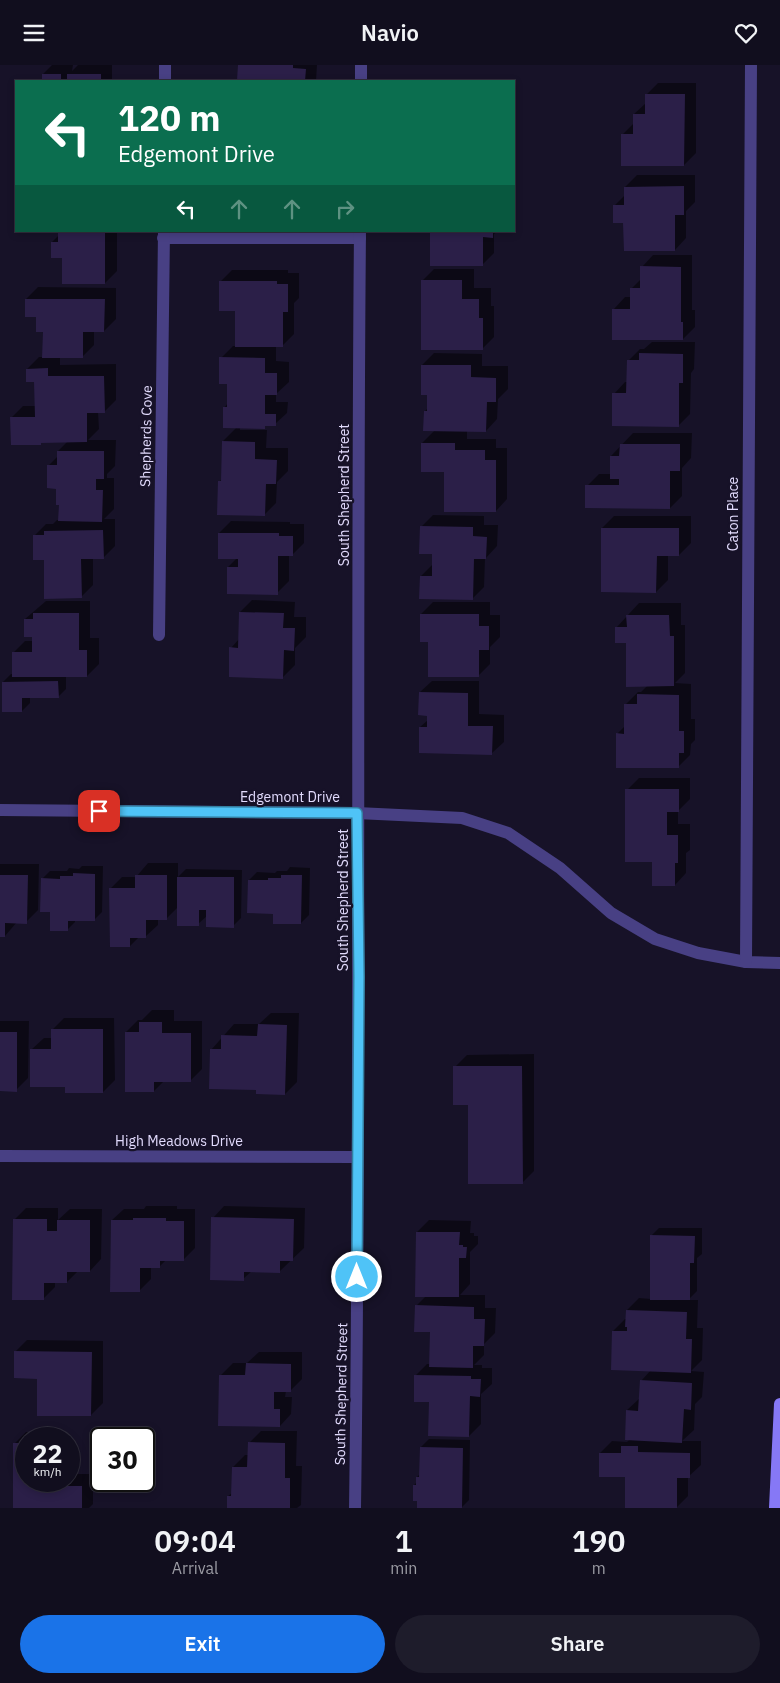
<!DOCTYPE html>
<style>
body{margin:0;font-family:"IBM Plex Sans",sans-serif;background:#1e1c2b;color:#f1f3f6;height:100vh;display:flex;flex-direction:column;font-size:19px;white-space:nowrap}
*{box-sizing:border-box;margin:0}
p{font-size:16px;color:#9c9ca4}
.icon{flex:none;width:28px;height:28px;fill:none;stroke:currentColor;stroke-width:2;stroke-linecap:round;stroke-linejoin:round}
.map{position:relative;height:1443px;overflow:hidden}
.details{display:flex;flex-direction:column;background:#110e1e;flex:1}
.details>*{flex:none}
.hud{position:absolute;left:15px;top:15px;width:500px;height:152px;border-radius:0px;box-shadow:0 2px 8px #0003,0 0 0 1px #302e3c;background:#0b6e4f;color:#fff;overflow:hidden}
.speed{position:absolute;left:15px;top:1362px;display:flex;gap:10px;font-size:25px;font-weight:700;text-align:center}
.speed>*{display:grid;place-content:center;width:65px;height:65px;border-radius:50%;background:#110e1e;box-shadow:0 2px 8px #0003,0 0 0 1px #302e3c;line-height:1}
.speed small{font-size:12px;font-weight:400}
.speed .limit{border:2px solid #111;border-radius:8px;background:#fff;color:#111}
.pin{position:absolute;display:grid;place-items:center;width:42px;height:42px;color:#fff;margin:-21px;border-radius:10px;box-shadow:0 2px 8px #0006}
.me{position:absolute;width:55px;margin:-28px;rotate:0deg;stroke-linejoin:round;filter:drop-shadow(0 0 4px #0008)}
.turn{display:flex;align-items:center;gap:18px;height:105px;padding:0 20px;font-size:22px}
.turn .icon{width:65px;height:65px;stroke-width:2.5}
.turn b{display:block;font-size:35px;line-height:42px}
.lanes{display:flex;align-items:center;height:48px;padding:0 20px;background:#0003;justify-content:center;gap:25px;direction:ltr}
.lanes .off{opacity:.35}
.eta{display:flex;justify-content:space-evenly;align-items:center;height:85px;text-align:center}
.eta b{font-size:30px;font-weight:600;line-height:35px}
.button{display:flex;gap:10px;margin-top:auto;padding:10px 20px}
.button a{flex:1;height:58px;border-radius:30px;background:#1a73e8;color:#fff;font-size:20px;font-weight:600;line-height:58px;text-align:center}
.button a+a{background:#1e1c2b;color:#f1f3f6}
header{display:flex;justify-content:space-between;align-items:center;height:65px;padding:0 20px;background:#110e1e;font-size:22px;font-weight:600}
.map>svg:first-child{display:block}
.shadow{fill:#0007}
.building{fill:#2b1f48}
.lines{fill:none;stroke-linecap:round;stroke-linejoin:round}
.street{stroke:#484084;stroke-width:12}
.secondary{stroke:#8678f6;stroke-width:12}
.route-casing{stroke:#337fa1;stroke-width:12}
.route{stroke:#4fc3f7;stroke-width:9}
.labels{text-anchor:middle;dominant-baseline:central;stroke-width:4.5;stroke-linejoin:round;paint-order:stroke}
.street-label{font-size:14px;fill:#e2dbfd;stroke:#171228}
</style>
<header><svg class="icon" aria-label="menu" viewBox="0 0 24 24"><path d="M4 6h16M4 12h16M4 18h16"/></svg>Navio<svg class="icon" aria-label="heart" viewBox="0 0 24 24"><path d="M12 20l-8-8c-3-5 5-10 8-4 3-6 11-1 8 4z"/></svg></header>
<div class="map">
<svg width="780" height="1443" viewBox="0 0 780 1443">
<rect width="100%" height="100%" fill="#171228"/>
<g class="shadow">
<path d="M 52,0 L 73,0 L 72,6 L 78,0 L 112,0 L 112,16 L 43,16 L 43,9 Z"/>
<path d="M 239,0 L 317,0 L 316,16 L 242,16 Z"/>
<path d="M 658,18 L 696,18 L 696,88 L 684,100 L 622,70 L 634,58 L 634,49 L 646,38 L 646,30 Z"/>
<path d="M 637,110 L 695,110 L 695,137 L 686,146 L 686,173 L 675,185 L 625,157 L 615,140 L 625,130 L 625,122 Z"/>
<path d="M 59,166 L 117,166 L 117,206 L 105,218 L 64,192 L 52,177 L 59,170 Z"/>
<path d="M 431,166 L 498,166 L 494,169 L 494,188 L 482,200 Z"/>
<path d="M 653,190 L 692,190 L 692,245 L 695,245 L 695,262 L 683,274 L 614,244 L 625,232 L 632,232 L 632,223 L 641,214 L 642,202 Z"/>
<path d="M 434,204 L 474,204 L 474,223 L 491,223 L 491,241 L 494,241 L 494,272 L 482,284 L 422,216 Z"/>
<path d="M 232,205 L 288,205 L 288,208 L 299,208 L 299,233 L 294,238 L 294,269 L 282,281 L 276,281 L 276,296 L 289,297 L 289,317 L 276,329 L 276,337 L 288,337 L 287,348 L 275,359 L 267,359 L 264,362 L 240,362 L 240,365 L 267,365 L 266,383 L 288,383 L 288,406 L 277,417 L 276,438 L 264,450 L 220,416 L 222,414 L 223,376 L 237,362 L 224,343 L 228,338 L 229,318 L 221,293 L 233,281 L 236,281 L 236,245 L 220,217 Z"/>
<path d="M 38,222 L 116,223 L 116,254 L 104,266 L 94,266 L 94,280 L 82,292 L 60,292 L 60,300 L 116,299 L 116,335 L 104,347 L 98,347 L 99,364 L 88,375 L 116,375 L 115,401 L 107,409 L 107,413 L 114,413 L 114,444 L 104,454 L 115,454 L 115,481 L 103,493 L 93,493 L 93,520 L 81,532 L 45,494 L 34,471 L 46,459 L 53,459 L 57,455 L 60,455 L 60,439 L 58,423 L 49,400 L 58,391 L 58,386 L 68,376 L 12,352 L 23,341 L 36,341 L 36,315 L 27,304 L 39,292 L 43,292 L 44,265 L 37,251 L 26,234 Z"/>
<path d="M 652,277 L 695,277 L 694,304 L 691,308 L 690,349 L 678,361 L 614,329 L 625,317 L 628,317 L 628,296 L 640,284 L 644,284 Z"/>
<path d="M 434,288 L 482,289 L 482,301 L 508,301 L 508,324 L 498,334 L 497,354 L 486,366 L 467,365 L 467,374 L 496,374 L 496,383 L 507,383 L 507,434 L 496,446 L 445,406 L 422,378 L 435,365 L 425,346 L 428,343 L 429,328 L 422,300 Z"/>
<path d="M 633,368 L 692,368 L 691,393 L 682,403 L 682,431 L 670,443 L 587,421 L 599,409 L 611,409 L 611,391 Z"/>
<path d="M 433,450 L 484,451 L 484,460 L 498,460 L 497,481 L 485,494 L 484,522 L 472,534 L 421,511 L 433,499 L 433,488 L 421,462 Z"/>
<path d="M 614,451 L 691,451 L 691,478 L 679,490 L 668,490 L 668,515 L 656,527 L 602,463 Z"/>
<path d="M 231,456 L 290,457 L 290,459 L 304,459 L 304,478 L 292,490 L 289,490 L 289,516 L 277,528 L 228,502 L 237,493 L 219,468 Z"/>
<path d="M 252,535 L 295,537 L 294,552 L 306,552 L 306,572 L 295,583 L 295,600 L 283,612 L 231,583 L 239,574 L 240,547 Z"/>
<path d="M 46,536 L 90,536 L 90,573 L 99,573 L 99,599 L 87,611 L 66,611 L 66,624 L 58,632 L 30,632 L 30,638 L 22,646 L 3,617 L 11,609 L 13,609 L 13,588 L 25,576 L 34,576 L 25,554 Z"/>
<path d="M 433,537 L 490,537 L 490,550 L 500,550 L 500,572 L 490,582 L 490,599 L 478,611 L 421,549 Z"/>
<path d="M 639,538 L 681,538 L 681,560 L 685,560 L 685,608 L 675,618 L 691,619 L 691,654 L 695,654 L 695,675 L 691,679 L 690,690 L 678,702 L 617,669 L 625,661 L 626,639 L 638,627 L 641,627 L 648,620 L 627,577 L 616,563 Z"/>
<path d="M 432,616 L 479,616 L 479,649 L 504,650 L 504,677 L 492,688 L 420,662 L 428,655 L 428,650 L 420,627 Z"/>
<path d="M 639,713 L 690,713 L 690,734 L 678,746 L 678,759 L 690,759 L 690,785 L 686,788 L 686,808 L 675,820 L 653,796 L 627,725 Z"/>
<path d="M 148,798 L 178,798 L 178,812 L 186,804 L 242,805 L 241,853 L 233,861 L 207,851 L 198,859 L 178,842 L 166,854 L 158,854 L 158,860 L 146,871 L 140,871 L 130,881 L 110,824 L 122,812 L 136,812 Z"/>
<path d="M 0,799 L 39,799 L 38,845 L 26,857 L 17,857 L 5,871 L 0,871 Z"/>
<path d="M 82,801 L 103,801 L 102,847 L 94,855 L 75,855 L 75,857 L 67,865 L 52,846 L 42,814 L 50,806 L 67,806 L 69,803 L 79,804 Z"/>
<path d="M 290,802 L 310,803 L 309,850 L 301,858 L 275,848 L 249,815 L 257,807 L 275,808 L 277,806 L 287,806 Z"/>
<path d="M 152,945 L 174,945 L 174,956 L 202,956 L 202,1004 L 190,1016 L 164,1016 L 154,1026 L 126,967 L 138,955 L 142,955 Z"/>
<path d="M 271,948 L 299,948 L 297,1017 L 285,1029 L 257,1024 L 211,985 L 234,959 L 259,959 Z"/>
<path d="M 64,953 L 114,953 L 115,1015 L 103,1027 L 66,1020 L 32,984 L 44,973 L 52,973 L 52,965 Z"/>
<path d="M 0,956 L 29,956 L 28,1013 L 16,1025 L 0,1025 Z"/>
<path d="M 534,989 L 534,1106 L 522,1118 L 470,1039 L 455,1002 L 467,990 Z"/>
<path d="M 146,1141 L 177,1141 L 177,1144 L 195,1144 L 195,1183 L 183,1195 L 166,1195 L 159,1202 L 151,1202 L 151,1214 L 139,1226 L 112,1155 L 124,1144 L 144,1144 Z"/>
<path d="M 224,1141 L 305,1143 L 304,1183 L 280,1206 L 252,1206 L 243,1214 L 213,1153 Z"/>
<path d="M 26,1143 L 58,1143 L 58,1155 L 70,1144 L 102,1144 L 101,1194 L 90,1206 L 78,1206 L 67,1217 L 55,1217 L 55,1222 L 43,1234 L 14,1155 Z"/>
<path d="M 429,1155 L 471,1156 L 470,1168 L 474,1168 L 474,1171 L 478,1171 L 478,1179 L 470,1187 L 470,1219 L 460,1230 L 485,1230 L 485,1243 L 496,1243 L 495,1268 L 484,1279 L 484,1290 L 474,1300 L 482,1300 L 482,1303 L 492,1303 L 492,1319 L 481,1329 L 481,1359 L 469,1371 L 430,1336 L 415,1311 L 427,1299 L 431,1299 L 432,1266 L 416,1241 L 426,1231 L 417,1167 Z"/>
<path d="M 659,1163 L 702,1163 L 702,1189 L 697,1193 L 697,1226 L 688,1235 L 698,1235 L 697,1263 L 703,1263 L 702,1295 L 691,1306 L 704,1307 L 702,1332 L 695,1339 L 694,1365 L 682,1376 L 701,1376 L 701,1400 L 688,1412 L 688,1431 L 676,1443 L 600,1388 L 612,1376 L 627,1377 L 630,1374 L 627,1345 L 640,1333 L 641,1316 L 651,1305 L 613,1266 L 625,1254 L 627,1254 L 627,1245 L 639,1233 L 651,1234 L 651,1171 Z"/>
<path d="M 27,1275 L 103,1276 L 103,1338 L 91,1350 L 38,1313 L 15,1287 Z"/>
<path d="M 259,1287 L 302,1287 L 302,1314 L 290,1326 L 286,1326 L 285,1332 L 292,1332 L 291,1349 L 280,1361 L 221,1310 L 233,1298 L 247,1298 Z"/>
<path d="M 261,1366 L 297,1366 L 296,1401 L 302,1401 L 301,1440 L 297,1443 L 228,1443 L 228,1431 L 232,1428 L 233,1402 L 245,1390 L 249,1390 L 249,1378 Z"/>
<path d="M 26,1367 L 65,1367 L 65,1374 L 26,1374 L 26,1416 L 69,1416 L 69,1389 L 76,1389 L 76,1409 L 93,1409 L 93,1439 L 89,1443 L 14,1443 L 14,1379 Z"/>
<path d="M 429,1374 L 470,1375 L 469,1435 L 461,1443 L 414,1420 L 417,1417 L 417,1412 L 421,1408 L 421,1382 Z"/>
</g>
<g class="building">
<path d="M 238,0 L 293,0 L 293,3 L 306,4 L 305,16 L 241,16 L 241,15 L 237,15 Z"/>
<rect x="42" y="9" width="19" height="7"/>
<rect x="67" y="9" width="34" height="7"/>
<path d="M 645,29 L 685,29 L 684,101 L 621,101 L 621,69 L 633,69 L 633,49 L 645,49 Z"/>
<path d="M 684,121 L 684,150 L 675,150 L 675,186 L 624,186 L 623,158 L 613,158 L 613,140 L 624,140 L 624,122 Z"/>
<path d="M 58,166 L 105,166 L 105,219 L 62,219 L 62,193 L 51,193 L 51,177 L 58,177 Z"/>
<path d="M 430,166 L 493,166 L 493,173 L 483,172 L 483,201 L 430,201 Z"/>
<path d="M 640,201 L 681,202 L 681,257 L 683,257 L 683,275 L 612,275 L 612,244 L 630,244 L 630,223 L 640,223 Z"/>
<path d="M 421,215 L 462,215 L 462,234 L 479,234 L 479,253 L 483,253 L 483,285 L 421,285 Z"/>
<path d="M 219,216 L 277,216 L 277,219 L 288,219 L 288,247 L 283,247 L 283,282 L 235,282 L 235,246 L 219,246 Z"/>
<path d="M 25,234 L 105,234 L 104,267 L 83,267 L 83,293 L 42,293 L 43,267 L 36,267 L 36,252 L 25,252 Z"/>
<path d="M 639,288 L 683,289 L 683,318 L 679,318 L 679,362 L 612,361 L 612,328 L 626,328 L 627,295 L 639,295 Z"/>
<path d="M 219,292 L 265,293 L 265,308 L 277,308 L 277,330 L 265,330 L 265,349 L 276,349 L 276,361 L 265,361 L 265,364 L 223,363 L 223,342 L 227,342 L 227,319 L 219,319 Z"/>
<path d="M 421,300 L 471,300 L 471,312 L 496,313 L 496,337 L 487,337 L 486,367 L 423,366 L 424,346 L 427,346 L 427,330 L 421,330 Z"/>
<path d="M 48,303 L 48,311 L 104,311 L 105,348 L 87,348 L 87,377 L 41,378 L 41,380 L 11,380 L 10,352 L 35,352 L 34,317 L 26,317 L 26,304 Z"/>
<path d="M 222,376 L 255,377 L 255,394 L 277,395 L 276,419 L 266,419 L 265,451 L 217,450 L 218,416 L 221,416 Z"/>
<path d="M 421,378 L 455,378 L 455,385 L 485,385 L 485,395 L 496,395 L 496,447 L 444,447 L 444,407 L 421,407 Z"/>
<path d="M 620,379 L 680,379 L 680,406 L 670,406 L 670,444 L 585,443 L 585,420 L 619,420 L 619,414 L 610,414 L 610,391 L 619,391 Z"/>
<path d="M 57,386 L 104,386 L 104,414 L 96,414 L 96,425 L 103,425 L 102,457 L 58,456 L 59,440 L 56,440 L 56,424 L 47,423 L 47,400 L 57,400 Z"/>
<path d="M 420,461 L 473,462 L 473,471 L 487,472 L 486,494 L 474,494 L 473,535 L 419,534 L 420,511 L 432,511 L 432,489 L 419,489 Z"/>
<path d="M 601,463 L 679,463 L 679,491 L 657,491 L 656,528 L 601,527 Z"/>
<path d="M 103,465 L 104,494 L 81,494 L 82,533 L 44,534 L 44,495 L 33,495 L 33,470 L 44,470 L 44,466 Z"/>
<path d="M 218,468 L 279,468 L 279,471 L 293,471 L 293,491 L 278,491 L 278,530 L 227,529 L 227,502 L 238,502 L 238,494 L 218,494 Z"/>
<path d="M 239,547 L 284,548 L 283,563 L 295,563 L 294,586 L 284,585 L 283,614 L 229,612 L 229,582 L 238,583 Z"/>
<path d="M 33,548 L 79,548 L 79,585 L 87,585 L 87,612 L 12,612 L 12,587 L 32,587 L 32,572 L 24,572 L 24,554 L 33,554 Z"/>
<path d="M 420,549 L 479,549 L 479,561 L 489,561 L 489,585 L 479,585 L 479,612 L 428,612 L 428,577 L 420,577 Z"/>
<path d="M 626,550 L 669,550 L 670,571 L 674,571 L 674,621 L 626,622 L 626,578 L 615,578 L 615,562 L 627,562 Z"/>
<path d="M 58,616 L 59,633 L 22,633 L 22,647 L 2,647 L 2,617 Z"/>
<path d="M 419,627 L 468,628 L 468,661 L 493,661 L 492,690 L 419,688 L 419,662 L 427,662 L 427,651 L 418,650 Z"/>
<path d="M 637,629 L 679,630 L 679,666 L 684,666 L 684,688 L 679,688 L 679,703 L 616,703 L 616,668 L 624,669 L 624,639 L 637,639 Z"/>
<path d="M 625,724 L 679,724 L 679,747 L 667,747 L 667,770 L 678,770 L 678,798 L 675,798 L 675,821 L 652,821 L 652,797 L 625,797 Z"/>
<path d="M 73,808 L 95,809 L 95,856 L 68,856 L 68,866 L 50,866 L 50,847 L 40,847 L 41,813 L 60,814 L 60,811 L 73,811 Z"/>
<path d="M 0,810 L 28,810 L 27,859 L 5,858 L 5,872 L 0,872 Z"/>
<path d="M 135,810 L 167,810 L 167,855 L 146,855 L 146,873 L 130,873 L 130,882 L 110,882 L 109,823 L 135,823 Z"/>
<path d="M 281,810 L 302,810 L 301,859 L 273,859 L 273,849 L 247,848 L 248,815 L 268,815 L 268,813 L 281,813 Z"/>
<path d="M 177,812 L 234,812 L 234,863 L 206,862 L 206,845 L 199,845 L 199,861 L 177,861 Z"/>
<path d="M 139,957 L 162,957 L 162,968 L 191,968 L 191,1017 L 154,1017 L 154,1027 L 125,1027 L 125,967 L 139,967 Z"/>
<path d="M 258,959 L 287,960 L 285,1030 L 256,1029 L 256,1025 L 209,1024 L 210,984 L 221,984 L 221,970 L 257,971 Z"/>
<path d="M 51,964 L 103,964 L 103,1028 L 65,1028 L 65,1022 L 30,1022 L 30,984 L 51,984 Z"/>
<path d="M 0,967 L 17,967 L 17,1027 L 0,1026 Z"/>
<path d="M 453,1001 L 522,1001 L 523,1119 L 468,1119 L 468,1040 L 453,1040 Z"/>
<path d="M 211,1152 L 294,1154 L 293,1196 L 280,1196 L 280,1208 L 244,1207 L 244,1216 L 210,1215 Z"/>
<path d="M 133,1153 L 166,1153 L 166,1156 L 184,1156 L 184,1196 L 160,1196 L 160,1203 L 140,1203 L 140,1227 L 110,1227 L 111,1155 L 133,1155 Z"/>
<path d="M 13,1154 L 47,1154 L 47,1166 L 57,1166 L 57,1155 L 90,1155 L 90,1207 L 67,1207 L 67,1218 L 44,1218 L 44,1235 L 12,1235 Z"/>
<path d="M 416,1167 L 460,1167 L 459,1180 L 463,1180 L 463,1182 L 467,1182 L 466,1193 L 459,1193 L 459,1232 L 415,1232 Z"/>
<path d="M 650,1170 L 695,1171 L 694,1198 L 690,1198 L 690,1235 L 650,1235 Z"/>
<path d="M 415,1240 L 474,1242 L 474,1254 L 485,1254 L 484,1281 L 473,1281 L 473,1303 L 429,1302 L 430,1267 L 414,1267 Z"/>
<path d="M 626,1245 L 687,1247 L 686,1274 L 692,1274 L 691,1308 L 611,1305 L 612,1266 L 627,1266 L 627,1262 L 625,1262 Z"/>
<path d="M 14,1286 L 92,1287 L 91,1351 L 37,1351 L 37,1314 L 14,1313 Z"/>
<path d="M 246,1298 L 291,1299 L 291,1327 L 274,1327 L 274,1344 L 280,1344 L 280,1362 L 218,1361 L 219,1310 L 245,1310 Z"/>
<path d="M 414,1310 L 471,1311 L 471,1314 L 481,1314 L 480,1332 L 470,1331 L 469,1372 L 428,1371 L 429,1337 L 414,1337 Z"/>
<path d="M 640,1315 L 692,1318 L 691,1345 L 684,1344 L 682,1378 L 625,1375 L 626,1345 L 638,1346 Z"/>
<path d="M 248,1377 L 285,1378 L 285,1413 L 290,1413 L 290,1443 L 227,1443 L 227,1431 L 231,1431 L 232,1402 L 247,1402 Z"/>
<path d="M 13,1378 L 26,1378 L 26,1416 L 64,1416 L 64,1421 L 82,1421 L 82,1443 L 13,1443 Z"/>
<path d="M 621,1381 L 638,1381 L 638,1387 L 690,1388 L 690,1413 L 677,1413 L 677,1443 L 625,1443 L 625,1412 L 599,1412 L 599,1388 L 621,1388 Z"/>
<path d="M 420,1382 L 463,1383 L 462,1443 L 417,1443 L 417,1436 L 413,1436 L 413,1420 L 416,1420 L 416,1412 L 419,1412 Z"/>
</g>
<g class="lines">
<g class="street">
<path d="M 165,16 L 165,0"/>
<path d="M 361,16 L 361,0"/>
<path d="M 163,173 L 360,173"/>
<path d="M 159,570 L 164,166"/>
<path d="M 0,745 L 357,748 L 462,753 L 508,768 L 560,803 L 611,848 L 655,874 L 698,888 L 746,897 L 780,898"/>
<path d="M 746,897 L 751,0"/>
<path d="M 0,1091 L 357,1092"/>
<path d="M 355,1443 C 361,1017 356,592 360,166"/>
</g>
<path class="secondary" d="M 775,1443 L 780,1339"/>
</g>
<g class="lines">
<defs>
<path id="route" d="M 99,746 L 357,748 L 359,912 L 357,1212"/>
</defs>
<use href="#route" class="route-casing"/>
<use href="#route" class="route"/>
</g>
<g class="labels">
<g class="street-label">
<text transform="translate(146 371) rotate(-89)">Shepherds Cove</text>
<text transform="translate(344 430) rotate(-90)">South Shepherd Street</text>
<text transform="translate(733 449) rotate(-90)">Caton Place</text>
<text x="290" y="732">Edgemont Drive</text>
<text transform="translate(343 835) rotate(-90)">South Shepherd Street</text>
<text x="179" y="1076">High Meadows Drive</text>
<text transform="translate(341 1329) rotate(-89)">South Shepherd Street</text>
</g>
</g>
</svg>
<div class="speed"><div>22<small>km/h</small></div><div class="limit">30</div></div>
<div class="pin" style="left:99px;top:746px;background:#d93025"><svg class="icon" aria-label="arrive" viewBox="0 0 24 24"><path d="M6 21V4h12l-3 4 3 4H6"/></svg></div>
<svg class="me" style="left:357px;top:1212px" viewBox="-20 -20 40 40"><circle r="17" fill="#4fc3f7" stroke="#fff" stroke-width="3"/><path d="M0-11L8 9 0 5-8 9z" fill="#fff"/></svg>
<div class="hud">
<div class="turn"><svg class="icon" aria-label="left" viewBox="0 0 24 24"><path d="M17 20v-9H6M10 6l-5 5 5 5"/></svg><div><b>120 m</b>Edgemont Drive</div></div>
<div class="lanes"><svg class="icon" aria-label="left" viewBox="0 0 24 24"><path d="M17 20v-9H6M10 6l-5 5 5 5"/></svg><svg class="icon off" aria-label="ahead" viewBox="0 0 24 24"><path d="M12 20V5M6 11l6-6 6 6"/></svg><svg class="icon off" aria-label="ahead" viewBox="0 0 24 24"><path d="M12 20V5M6 11l6-6 6 6"/></svg><svg class="icon off" aria-label="right" viewBox="0 0 24 24"><path d="M7 20v-9h11M14 6l5 5-5 5"/></svg></div>
</div>
</div>
<section class="details">
<div class="eta">
<div><b>09:04</b><p>Arrival</p></div>
<div><b>1</b><p>min</p></div>
<div><b>190</b><p>m</p></div>
</div>
<div class="button"><a>Exit</a><a>Share</a></div>
</section>
